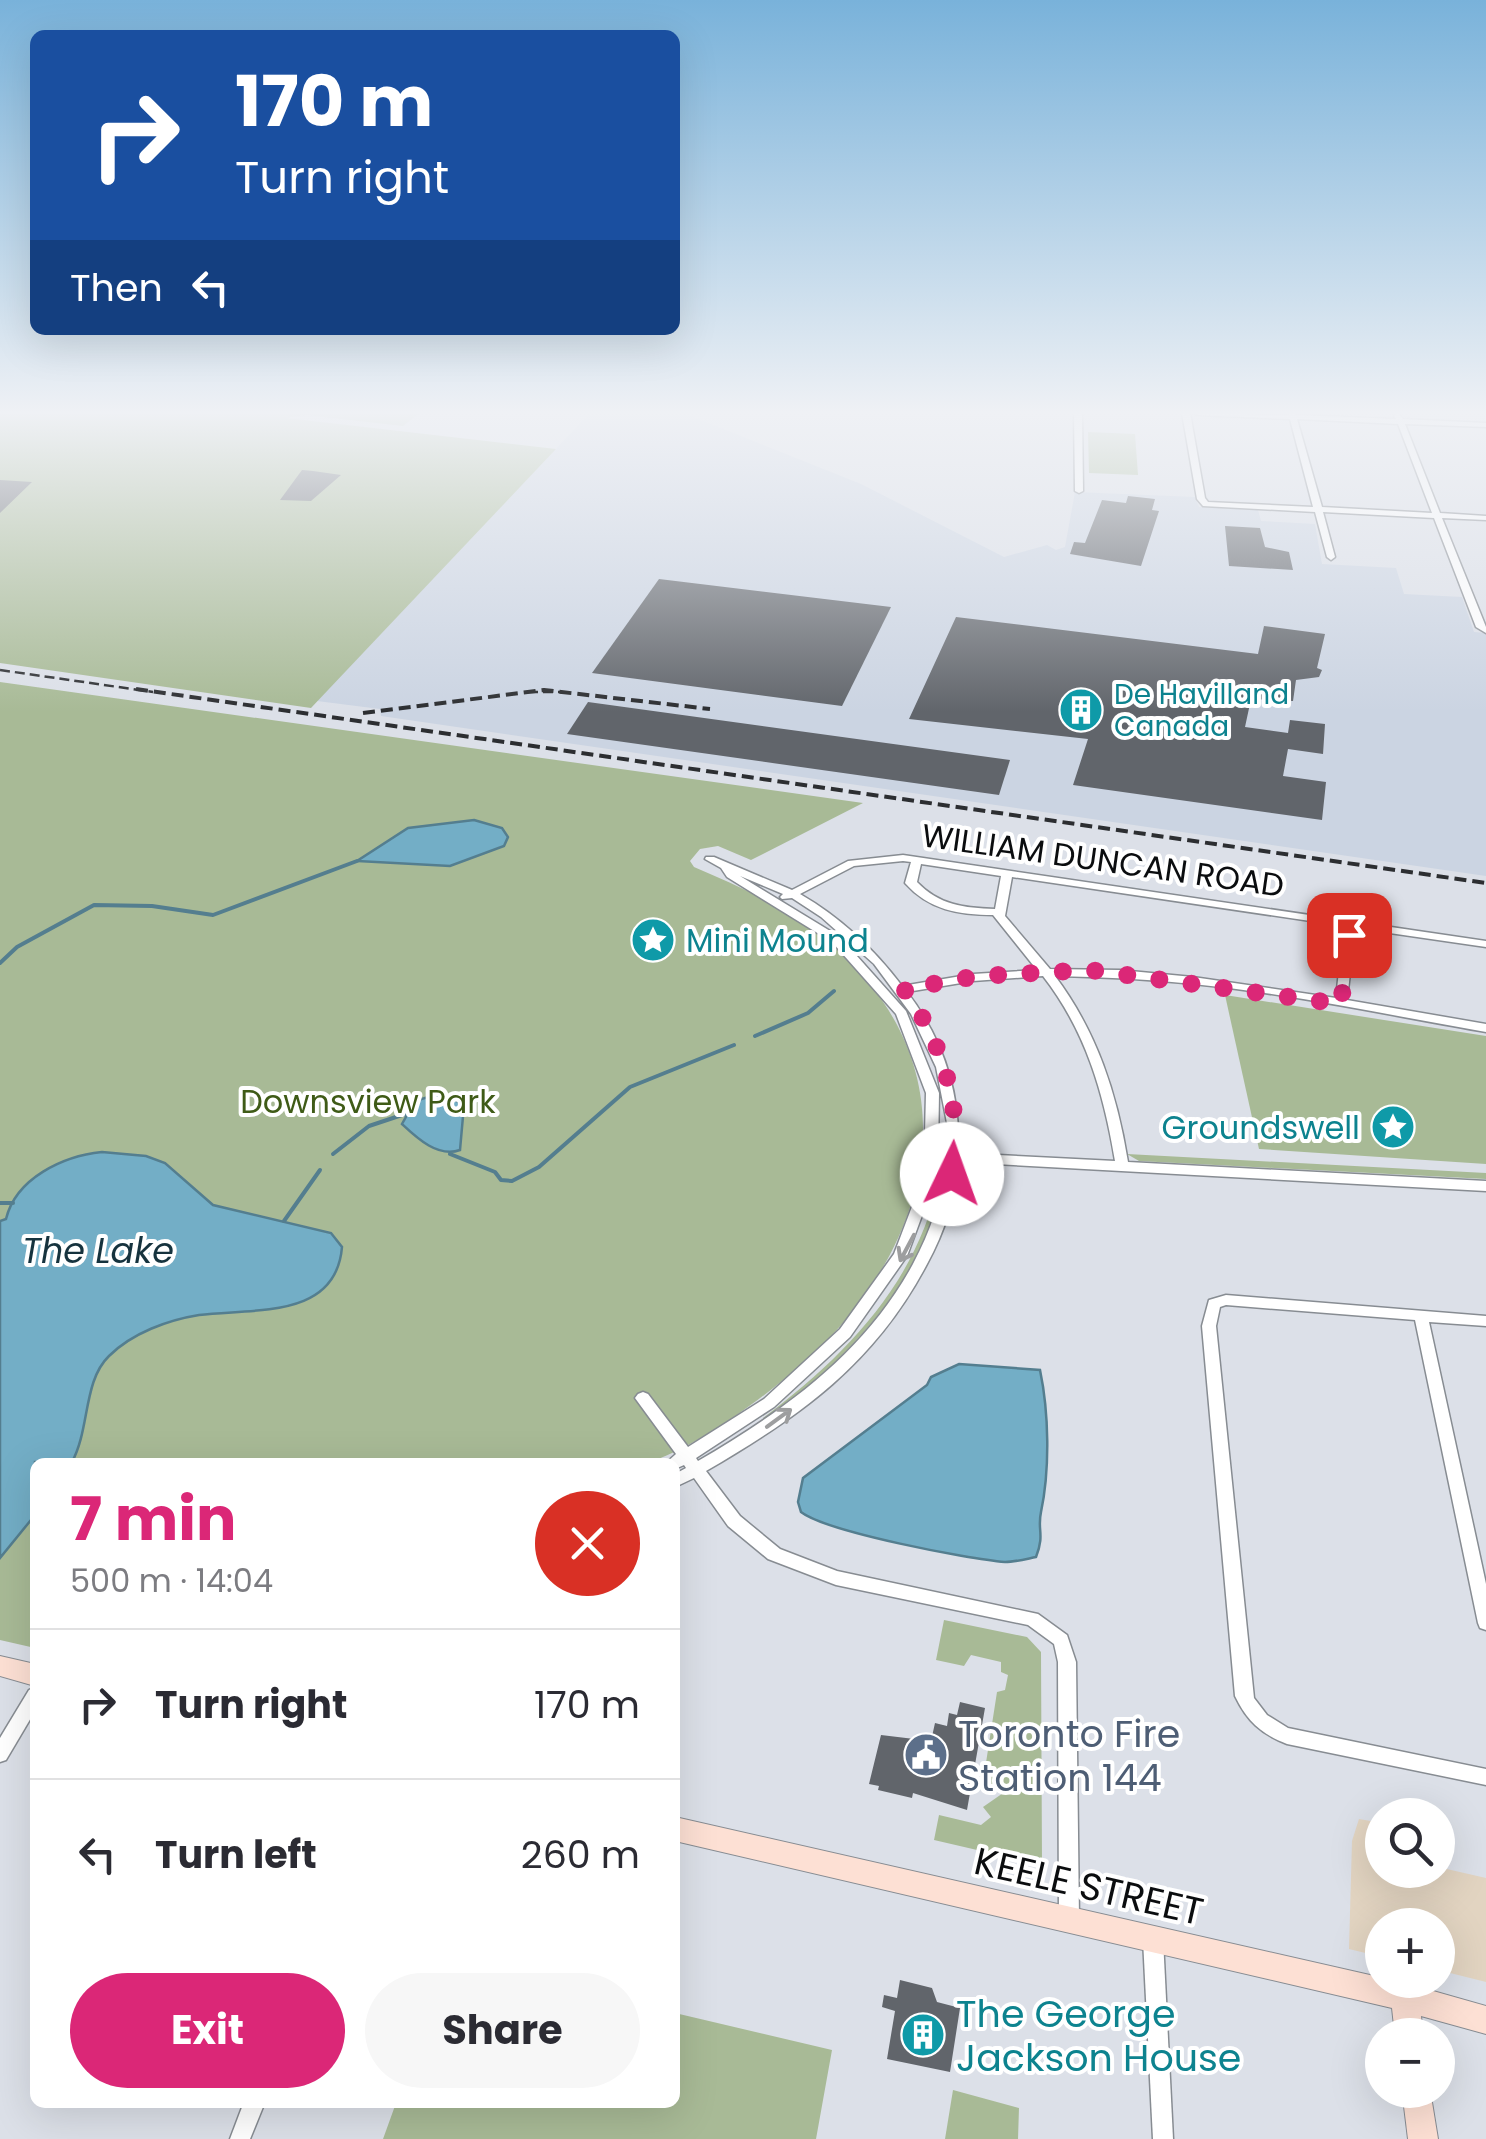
<!DOCTYPE html>
<meta charset="utf-8">
<style>
body{margin:0;font-family:Poppins,sans-serif;background:#f7f7f7;color:#2b2b33;height:100vh;display:flex;flex-direction:column;font-size:38px;white-space:nowrap}
*{box-sizing:border-box;margin:0}
p{font-size:32px;color:#7c7c81}
.icon{flex:none;width:55px;height:55px;fill:none;stroke:currentColor;stroke-width:2;stroke-linecap:round;stroke-linejoin:round}
.map{position:relative;flex:1;overflow:hidden}
.side{position:absolute;left:30px;top:1458px;width:650px;height:650px;display:flex;flex-direction:column;background:#fff;border-radius:15px;box-shadow:0 10px 40px #0002}
.side>*{flex:none}
.banner{position:absolute;left:30px;top:30px;width:650px;height:305px;border-radius:15px;box-shadow:0 10px 40px #0002;background:#1a4fa0;color:#fff;overflow:hidden}
.fabs{position:absolute;left:1365px;top:1798px;display:grid;gap:20px}
.fabs a{display:grid;place-items:center;width:90px;height:90px;border-radius:50%;background:#fff;box-shadow:0 10px 40px #0002;font-size:50px}
.pin{position:absolute;display:grid;place-items:center;width:85px;height:85px;color:#fff;margin:-42px;border-radius:20px;box-shadow:0 5px 15px #0006}
.me{position:absolute;width:110px;margin:-55px;rotate:3deg;stroke-linejoin:round;filter:drop-shadow(0 0 8px #0008)}
.turn{display:flex;align-items:center;gap:35px;height:210px;padding:0 40px;font-size:45px}
.turn .icon{width:130px;height:130px;stroke-width:2.5}
.turn b{display:block;font-size:70px;line-height:85px}
.then{display:flex;align-items:center;height:95px;padding:0 40px;background:#0003;gap:20px;font-size:38px}
.round{display:grid;place-items:center;flex:none;width:105px;height:105px;border-radius:52px;background:#f7f7f7}
.overview{display:flex;align-items:center;justify-content:space-between;height:170px;padding:0 40px}
h1{font-size:60px;font-weight:700;line-height:75px;color:#db2777}
.action{display:flex;gap:20px;margin-top:auto;padding:20px 40px}
.action a{flex:1;height:115px;border-radius:60px;background:#db2777;color:#fff;font-size:40px;font-weight:700;line-height:115px;text-align:center}
.action a+a{background:#f7f7f7;color:#2b2b33}
ul{padding:0;list-style:none}
li{display:flex;align-items:center;gap:30px;height:150px;padding:0 40px;border-top:2px solid #e1e1e2}
li div{flex:1}
li b{display:block;font-size:38px}
li em{font-style:normal}
.map>svg:first-child{display:block}
.commercial{fill:#e2d4c1}
.built{fill:#cbd4e2}
.green{fill:#a8ba96}
.water{fill:#73aec6;stroke:#547e8f;stroke-width:2.5}
.lines{fill:none;stroke-linecap:round;stroke-linejoin:round}
.stream{stroke:#547e8f;stroke-width:4}
.building{fill:#61656b}
.street-casing{stroke:#878c92;stroke-width:3}
.secondary-casing{stroke:#878c92;stroke-width:2}
.street{fill:#fff;fill-rule:evenodd}
.secondary{fill:#fde0d4;fill-rule:evenodd}
.rail-far1{stroke:#2c2e31;stroke-width:2.5;stroke-dasharray:10 5;stroke-linecap:butt}
.rail{stroke:#2c2e31;stroke-width:4;stroke-dasharray:12 6;stroke-linecap:butt}
.oneway{stroke:#9d9e9f}
.route{stroke:#db2777;stroke-width:18;stroke-dasharray:0 32.4}
.labels{text-anchor:middle;dominant-baseline:central;stroke-width:8;stroke-linejoin:round;paint-order:stroke}
.far-culture-label{font-size:28px;fill:#0d838f;stroke:#fff;text-anchor:start}
.street-label{font-size:32px;fill:#0b0d0f;stroke:#fff}
.culture-label{font-size:32px;fill:#0d838f;stroke:#fff;text-anchor:start}
.park-label{font-size:32px;fill:#3f5b17;stroke:#fff}
.water-label{font-size:35px;font-style:italic;fill:#16333e;stroke:#fff}
.near-service-label{font-size:38px;fill:#4e5e75;stroke:#fff;text-anchor:start}
.near-street-label{font-size:38px;fill:#0b0d0f;stroke:#fff}
.near-culture-label{font-size:38px;fill:#0d838f;stroke:#fff;text-anchor:start}
</style>
<div class="map">
<svg width="1486" height="2139" viewBox="0 0 1486 2139">
<rect width="100%" height="100%" fill="#dce0e8"/>
<path class="commercial" d="M 1359,1819 L 1382,1823 L 1382,1870 L 1438,1867 L 1486,1878 L 1486,1982 L 1438,1970 L 1438,1925 L 1382,1925 L 1382,1957 L 1349,1949 L 1352,1841 Z"/>
<path class="built" d="M 590,413 L 683,413 L 861,484 L 1004,557 L 1047,545 L 1056,550 L 1065,547 L 1075,492 L 1195,497 L 1199,507 L 1258,510 L 1261,521 L 1315,524 L 1322,564 L 1396,568 L 1404,594 L 1462,597 L 1474,632 L 1486,633 L 1486,876 L 381,716 L 380,709 L 317,701 Z"/>
<g class="green">
<path d="M 0,413 L 419,413 L 403,426 L 306,415 L 286,418 L 556,449 L 311,708 L 0,663 Z"/>
<path d="M 1088,432 L 1135,434 L 1138,475 L 1089,473 Z"/>
<path d="M 0,682 L 863,803 L 751,860 L 718,846 L 700,849 L 690,861 L 694,867 C 748,890 800,914 843,955 C 981,1086 925,1262 793,1372 C 753,1405 702,1443 653,1461 C 628,1470 542,1462 510,1462 C 352,1462 193,1462 35,1462 L 35,1648 L 0,1640 Z"/>
<path d="M 1225,995 L 1486,1036 L 1486,1164 L 1259,1149 Z"/>
<path d="M 1127,1154 L 1486,1173 L 1486,1179 L 1139,1161 Z"/>
<path d="M 939,1177 L 943,1177 C 923,1285 849,1355 767,1421 L 763,1418 C 845,1357 919,1281 939,1177 Z"/>
<path d="M 944,1620 L 1027,1637 L 1041,1652 L 1042,1865 L 934,1840 L 939,1815 L 981,1825 L 991,1817 L 983,1807 L 1006,1791 L 1000,1783 L 988,1790 L 983,1782 L 997,1692 L 1005,1690 L 1008,1675 L 1001,1672 L 1001,1662 L 971,1655 L 964,1666 L 936,1660 Z"/>
<path d="M 675,2013 L 832,2050 L 816,2139 L 383,2139 L 396,2103 L 675,2102 Z"/>
<path d="M 953,2090 L 1019,2108 L 1018,2139 L 945,2139 Z"/>
</g>
<g class="water">
<path d="M 474,820 L 502,828 L 508,837 L 504,846 L 450,866 L 357,861 L 408,828 Z"/>
<path d="M 441,1093 L 464,1105 L 460,1150 C 438,1158 417,1138 402,1124 L 415,1101 Z"/>
<path d="M 102,1152 L 146,1156 L 165,1163 L 213,1205 L 331,1233 L 342,1247 C 336,1320 253,1308 199,1315 C 168,1320 132,1333 109,1356 C 83,1381 90,1429 72,1462 L 35,1462 L 35,1515 L 0,1558 L 0,1221 L 6,1219 C 16,1178 63,1156 102,1152 Z"/>
<path d="M 959,1364 L 1040,1370 C 1049,1413 1050,1469 1041,1512 C 1037,1530 1045,1534 1036,1557 C 1026,1559 1015,1562 1005,1562 C 968,1559 827,1532 801,1512 L 798,1502 L 803,1478 L 927,1385 L 931,1377 Z"/>
</g>
<g class="lines">
<g class="stream">
<path d="M 0,963 L 17,947 L 94,905 L 152,906 L 213,915 L 357,861"/>
<path d="M 755,1036 L 808,1013 L 834,991"/>
<path d="M 333,1154 L 369,1126 L 405,1114"/>
<path d="M 450,1154 L 495,1172 L 501,1180 L 512,1181 L 539,1167 L 630,1087 L 734,1045"/>
<path d="M 0,1203 L 13,1203"/>
<path d="M 284,1221 L 320,1170"/>
</g>
</g>
<g class="building">
<path d="M 302,470 L 313,471 L 341,475 L 311,501 L 280,500 Z"/>
<path d="M 0,480 L 32,482 L 0,513 Z"/>
<path d="M 1128,496 L 1155,499 L 1152,510 L 1159,511 L 1141,566 L 1070,554 L 1074,542 L 1085,543 L 1102,500 L 1126,503 Z"/>
<path d="M 1225,526 L 1260,528 L 1265,547 L 1289,552 L 1293,570 L 1229,566 Z"/>
<path d="M 659,579 L 891,607 L 842,706 L 592,673 Z"/>
<path d="M 956,617 L 1258,654 L 1264,626 L 1325,634 L 1317,668 L 1322,670 L 1319,677 L 1296,680 L 1293,701 L 1251,699 L 1245,727 L 1288,733 L 1290,720 L 1325,724 L 1323,754 L 1288,749 L 1283,776 L 1326,782 L 1322,820 L 1073,785 L 1088,739 L 909,719 Z"/>
<path d="M 588,702 L 1010,760 L 999,795 L 567,734 Z"/>
<path d="M 960,1702 L 985,1708 L 967,1810 L 913,1793 L 912,1798 L 878,1790 L 879,1786 L 869,1784 L 881,1735 L 931,1741 L 935,1723 L 947,1726 L 949,1713 L 957,1715 Z"/>
<path d="M 900,1980 L 932,1988 L 937,2002 L 960,2008 L 950,2072 L 887,2059 L 895,2011 L 882,2007 L 884,1995 L 897,1998 Z"/>
</g>
<g class="lines">
<defs>
<g id="street">
<path d="M 1074,413 L 1082,413 L 1083,491 L 1079,493 L 1075,491 Z"/>
<path d="M 1182,413 L 1190,413 L 1205,498 L 1208,502 L 1313,507 L 1290,419 L 1197,415 L 1193,413 L 1289,415 L 1288,413 L 1296,413 L 1296,415 L 1396,419 L 1394,415 L 1398,413 L 1403,419 L 1486,423 L 1486,427 L 1405,424 L 1440,513 L 1486,516 L 1486,520 L 1442,518 L 1486,627 L 1486,633 L 1476,627 L 1434,518 L 1323,512 L 1335,557 L 1331,560 L 1327,557 L 1315,512 L 1203,506 L 1197,499 ZM 1297,419 L 1398,424 L 1432,513 L 1322,507 Z"/>
<path d="M 903,855 L 1486,941 L 1486,947 L 1355,928 L 1347,1000 L 1486,1024 L 1486,1032 C 1388,1015 1292,994 1193,984 C 1147,979 1101,977 1055,976 C 1097,1032 1117,1094 1128,1162 L 1486,1181 L 1486,1191 L 958,1162 C 956,1197 944,1233 927,1264 C 875,1363 801,1416 706,1471 L 740,1516 L 780,1549 L 837,1571 L 1038,1614 L 1067,1635 L 1076,1662 L 1079,1920 L 1076,1927 L 1069,1929 L 1062,1927 L 1059,1920 L 1058,1662 L 1054,1644 L 1028,1625 L 836,1585 L 768,1559 L 728,1526 L 694,1478 L 675,1487 L 675,1474 L 686,1468 L 684,1465 L 675,1469 L 675,1462 L 667,1462 L 676,1454 L 635,1398 L 638,1394 L 643,1392 L 648,1394 L 688,1447 L 764,1399 L 840,1329 L 894,1254 L 924,1175 L 926,1093 L 896,1014 L 832,942 L 727,877 L 721,868 L 705,859 L 706,857 L 714,857 L 792,890 L 848,861 ZM 903,861 L 911,862 L 905,883 C 929,910 959,915 993,915 L 1037,970 L 973,974 L 902,986 C 875,950 840,917 800,894 L 854,866 ZM 921,864 L 1001,876 L 995,909 C 964,908 939,905 917,882 ZM 740,876 L 783,894 L 780,897 L 782,899 L 792,898 L 821,917 L 874,964 L 911,1014 L 936,1067 L 947,1123 L 945,1152 L 938,1152 L 939,1093 L 906,1011 L 840,937 ZM 1012,877 L 1344,926 L 1336,998 L 1193,977 L 1120,970 L 1050,969 L 1005,916 ZM 1043,976 C 1086,1031 1104,1094 1115,1161 L 958,1153 C 961,1094 943,1039 907,992 L 973,981 ZM 938,1161 L 945,1161 C 943,1197 930,1232 913,1264 C 865,1353 784,1411 698,1461 L 696,1458 L 774,1407 L 850,1337 L 907,1256 L 937,1175 Z"/>
<path d="M 1226,1295 L 1486,1316 L 1486,1326 L 1429,1322 L 1486,1584 L 1486,1630 L 1480,1628 L 1478,1623 L 1415,1320 L 1226,1305 L 1220,1307 L 1216,1326 L 1254,1698 L 1267,1715 L 1288,1728 L 1486,1769 L 1486,1785 L 1287,1744 C 1261,1734 1247,1721 1235,1696 L 1202,1326 L 1209,1300 Z"/>
<path d="M 35,1687 L 35,1711 L 6,1760 L 0,1762 L 0,1738 L 29,1690 Z"/>
<path d="M 1153,1930 L 1160,1932 L 1163,1939 L 1173,2139 L 1153,2139 L 1143,1939 L 1146,1932 Z"/>
<path d="M 244,2102 L 265,2102 L 250,2139 L 230,2139 Z"/>
</g>
<g id="secondary">
<path d="M 0,1656 L 35,1664 L 35,1686 L 0,1676 Z"/>
<path d="M 675,1817 L 1405,1983 L 1486,2006 L 1486,2034 L 1421,2016 L 1423,2035 L 1395,2035 L 1392,2008 L 675,1841 Z"/>
<path d="M 1402,2090 L 1430,2090 L 1438,2139 L 1408,2139 Z"/>
</g>
</defs>
<use href="#street" class="street-casing"/>
<use href="#secondary" class="secondary-casing"/>
<use href="#street" class="street"/>
<use href="#secondary" class="secondary"/>
<g class="rail-far1">
<path d="M 0,670 L 153,692"/>
<path d="M 528,692 L 561,692"/>
</g>
<g class="rail">
<path d="M 136,689 L 1486,883"/>
<path d="M 363,713 L 544,690 L 710,709"/>
</g>
</g>
<defs><path id="oneway-shaft" d="M-6 0H5M1.5-3L5.5 0L1.5 3" fill="none" stroke-width="1.6" stroke-linecap="round" stroke-linejoin="round" transform="scale(2.5)"/></defs>
<g class="oneway">
<use href="#oneway-shaft" transform="translate(907 1248) rotate(118)"/>
<use href="#oneway-shaft" transform="translate(779 1418) rotate(-36)"/>
</g>
<linearGradient id="sky" x2="0" y2="1"><stop stop-color="#79b2da"/><stop offset="0.58" stop-color="#eff1f5"/><stop offset="1" stop-color="#eff1f5" stop-opacity="0"/></linearGradient>
<rect width="1486" height="712" fill="url(#sky)"/>
<g class="lines">
<path class="route" d="M 952,1174 C 964,1109 942,1041 904,989 L 978,976 L 1090,970 L 1341,1004 L 1349,935"/>
</g>
<defs>
<symbol id="building-disc" viewBox="-11 -11 22 22"><circle r="9.5" fill="#0f9aa8" stroke="#fff"/><path d="M-4-6H4V6H1V3H-1V6H-4ZM-2.5-4.3h1.7v1.8h-1.7ZM.8-4.3h1.7v1.8H.8ZM-2.5-1h1.7V.8h-1.7ZM.8-1h1.7V.8H.8Z" fill="#fff"/></symbol>
<symbol id="sight-disc" viewBox="-11 -11 22 22"><circle r="9.5" fill="#0f9aa8" stroke="#fff"/><path d="M0-6L1.8-2.2L6-1.7L2.9 1.2L3.7 5.4L0 3.3L-3.7 5.4L-2.9 1.2L-6-1.7L-1.8-2.2Z" fill="#fff"/></symbol>
<symbol id="civic-disc" viewBox="-11 -11 22 22"><circle r="9.5" fill="#5c6f8a" stroke="#fff"/><path d="M-.6-6.5H3V-4.5H.6V-3L4-1V1h2V6H-6V1h2V-1L-.6-3ZM-1.2 2.5V6h2.4V2.5Z" fill="#fff"/></symbol>
</defs>
<g fill-rule="evenodd">
<use href="#building-disc" x="1056" y="685" width="50" height="50"/>
<use href="#sight-disc" x="628" y="915" width="50" height="50"/>
<use href="#sight-disc" x="1368" y="1102" width="50" height="50"/>
<use href="#civic-disc" x="901" y="1730" width="50" height="50"/>
<use href="#building-disc" x="898" y="2010" width="50" height="50"/>
</g>
<g class="labels">
<g class="far-culture-label">
<text x="1114" y="694">De Havilland<tspan x="1114" dy="32">Canada</tspan></text>
</g>
<g class="street-label">
<text transform="translate(1103 860) rotate(8)">WILLIAM DUNCAN ROAD</text>
</g>
<g class="culture-label">
<text x="686" y="940">Mini Mound</text>
<text x="1360" y="1127" text-anchor="end">Groundswell</text>
</g>
<g class="park-label">
<text x="368" y="1101">Downsview Park</text>
</g>
<g class="water-label">
<text x="98" y="1250">The Lake</text>
</g>
<g class="near-service-label">
<text x="958" y="1733">Toronto Fire<tspan x="958" dy="44">Station 144</tspan></text>
</g>
<g class="near-street-label">
<text transform="translate(1089 1886) rotate(13)">KEELE STREET</text>
</g>
<g class="near-culture-label">
<text x="956" y="2013">The George<tspan x="956" dy="44">Jackson House</tspan></text>
</g>
</g>
</svg>
<div class="fabs">
<a><svg class="icon" aria-label="search" viewBox="0 0 24 24"><circle cx="10" cy="10" r="6"/><path d="M15 15l6 6"/></svg></a>
<a>+</a>
<a>−</a>
</div>
<div class="pin" style="left:1349px;top:935px;background:#d93025"><svg class="icon" aria-label="arrive" viewBox="0 0 24 24"><path d="M6 21V4h12l-3 4 3 4H6"/></svg></div>
<svg class="me" style="left:952px;top:1174px" viewBox="-20 -20 40 40"><circle r="19" fill="#fff"/><path d="M0-13L10 11 0 6-10 11z" fill="#db2777"/></svg>
<div class="banner">
<div class="turn"><svg class="icon" aria-label="right" viewBox="0 0 24 24"><path d="M7 20v-9h11M14 6l5 5-5 5"/></svg><div><b>170 m</b>Turn right</div></div>
<div class="then">Then<svg class="icon" aria-label="left" viewBox="0 0 24 24"><path d="M17 20v-9H6M10 6l-5 5 5 5"/></svg></div>
</div>
<section class="side">
<div class="overview"><div><h1>7 min</h1><p>500 m · 14:04</p></div><a class="round" style="background:#d93025;color:#fff"><svg class="icon" aria-label="close" viewBox="0 0 24 24"><path d="M6 6l12 12M18 6L6 18"/></svg></a></div>
<ul>
<li><svg class="icon" aria-label="right" viewBox="0 0 24 24"><path d="M7 20v-9h11M14 6l5 5-5 5"/></svg><div><b>Turn right</b></div><em>170 m</em></li>
<li><svg class="icon" aria-label="left" viewBox="0 0 24 24"><path d="M17 20v-9H6M10 6l-5 5 5 5"/></svg><div><b>Turn left</b></div><em>260 m</em></li>
</ul>
<div class="action"><a>Exit</a><a>Share</a></div>
</section>
</div>
